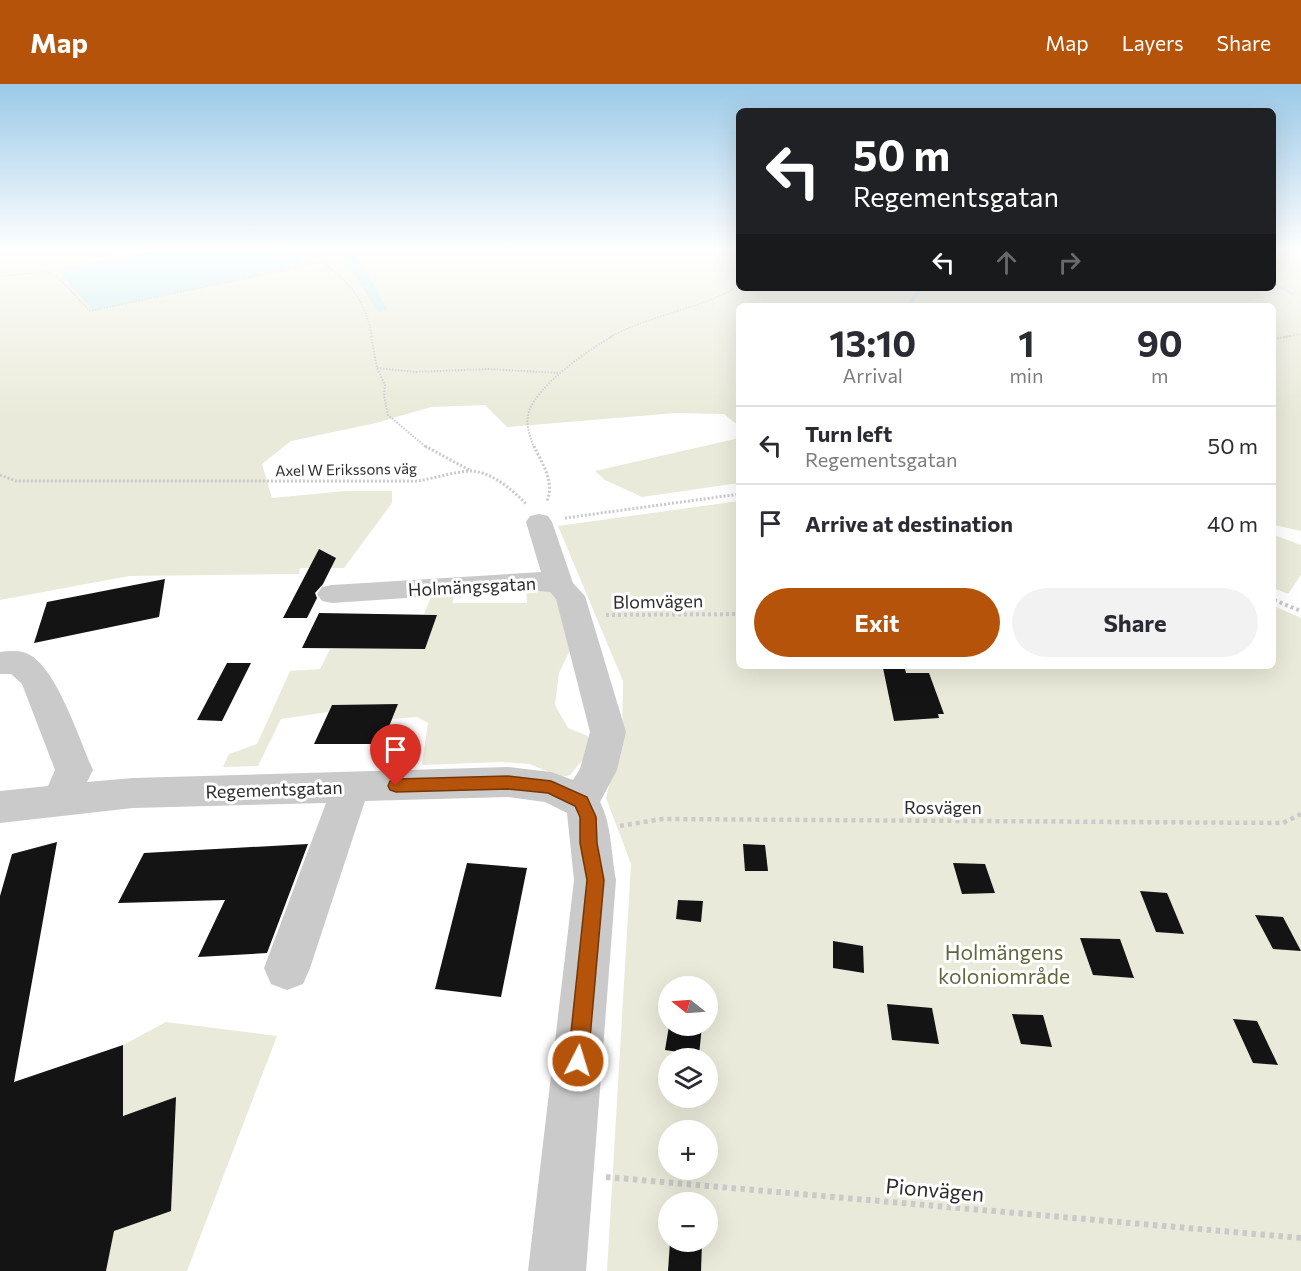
<!DOCTYPE html>
<meta charset="utf-8">
<style>
body{margin:0;font-family:Commissioner,sans-serif;background:#f2f2f3;color:#2b2b33;height:100vh;display:flex;flex-direction:column;font-size:22px;white-space:nowrap}
*{box-sizing:border-box;margin:0}
p{font-size:20px;color:#7c7c81}
.icon{flex:none;width:33px;height:33px;fill:none;stroke:currentColor;stroke-width:2;stroke-linecap:round;stroke-linejoin:round}
.map{position:relative;flex:1;overflow:hidden}
.drawer{position:absolute;left:736px;top:219px;width:540px;height:366px;display:flex;flex-direction:column;background:#fff;border-radius:9px;box-shadow:0 6px 24px #0002}
.drawer>*{flex:none}
.banner{position:absolute;left:736px;top:24px;width:540px;height:183px;border-radius:9px;box-shadow:0 6px 24px #0002;background:#202124;color:#fff;overflow:hidden}
.needle{width:39px;rotate:287deg}
.buttons{position:absolute;left:658px;top:892px;display:grid;gap:12px}
.buttons a{display:grid;place-items:center;width:60px;height:60px;border-radius:50%;background:#fff;box-shadow:0 6px 24px #0002;font-size:30px}
.pin{position:absolute;display:grid;place-items:center;width:51px;height:51px;color:#fff;margin:-62px -26px;border-radius:50% 50% 50% 0;rotate:-45deg;box-shadow:0 0 6px #0007}
.pin .icon{rotate:45deg}
.me{position:absolute;width:66px;margin:-33px;rotate:5deg;stroke-linejoin:round;filter:drop-shadow(0 0 4px #0008)}
.turn{display:flex;align-items:center;gap:21px;height:126px;padding:0 18px;font-size:27px}
.turn .icon{width:78px;height:78px;stroke-width:2.5}
.turn b{display:block;font-size:42px;line-height:51px}
.lanes{display:flex;align-items:center;height:57px;padding:0 18px;background:#0003;justify-content:center;gap:30px;direction:ltr}
.lanes .off{opacity:.35}
.eta{display:flex;justify-content:space-evenly;align-items:center;height:102px;text-align:center}
.eta b{font-size:36px;font-weight:700;line-height:42px}
.action{display:flex;gap:12px;margin-top:auto;padding:12px 18px}
.action a{flex:1;height:69px;border-radius:36px;background:#b45309;color:#fff;font-size:24px;font-weight:700;line-height:69px;text-align:center}
.action a+a{background:#f2f2f3;color:#2b2b33}
ul{padding:0;list-style:none}
li{display:flex;align-items:center;gap:18px;height:78px;padding:0 18px;border-top:2px solid #e1e1e2}
li div{flex:1}
li b{display:block;font-size:22px}
li em{font-style:normal}
header{display:flex;align-items:center;gap:36px;box-sizing:border-box;height:84px;padding:0 30px;background:#b45309;color:#fff}
header strong{font-size:28px}
nav{display:flex;gap:33px;margin-inline-start:auto;font-size:21px}
.map>svg:first-child{display:block}
.green{fill:#eaeada;fill-rule:evenodd}
.water{fill:#c7e9e8}
.lines{fill:none;stroke-linecap:round;stroke-linejoin:round}
.stream{fill:#c7e9e8;fill-rule:evenodd}
.building{fill:#141414}
.path-far5{stroke:#cacaca;stroke-width:1.5;stroke-dasharray:1.5 1.5;stroke-linecap:butt}
.path-far4{stroke:#cacaca;stroke-width:2;stroke-dasharray:1.5 1.5;stroke-linecap:butt}
.path-far3{stroke:#cacaca;stroke-width:3;stroke-dasharray:2 2;stroke-linecap:butt}
.path-far2{stroke:#cacaca;stroke-width:4;stroke-dasharray:3 3;stroke-linecap:butt}
.path-far1{stroke:#cacaca;stroke-width:4.5;stroke-dasharray:4 4;stroke-linecap:butt}
.path{stroke:#cacaca;stroke-width:6;stroke-dasharray:4.5 4.5;stroke-linecap:butt}
.minor{fill:#cacaca;fill-rule:evenodd}
.route{fill:#b45309;stroke:#753606;stroke-width:1.5}
.labels{text-anchor:middle;dominant-baseline:central;stroke-width:6;stroke-linejoin:round;paint-order:stroke}
.far-street-label{font-size:15px;fill:#2d2d2d;stroke:#fff}
.street-label{font-size:18px;fill:#2d2d2d;stroke:#fff}
.near-park-label{font-size:21px;fill:#62663c;stroke:#fff}
.near-street-label{font-size:21px;fill:#2d2d2d;stroke:#fff}
</style>
<header>
<strong>Map</strong>
<nav><a>Map</a><a>Layers</a><a>Share</a></nav>
</header>
<div class="map">
<svg width="1301" height="1187" viewBox="0 0 1301 1187">
<rect width="100%" height="100%" fill="#fff"/>
<g class="green">
<path d="M 0,165 L 140,165 L 77,180 L 156,165 L 175,165 L 58,187 L 309,179 L 287,165 L 342,165 L 340,168 L 378,229 L 388,226 L 357,171 L 360,165 L 739,165 L 740,204 L 1274,204 L 1274,165 L 1301,165 L 1301,447 L 1274,441 L 1274,222 L 740,222 L 739,342 L 724,330 L 676,329 L 507,343 L 485,321 L 431,323 L 376,339 L 291,357 L 262,380 L 272,414 L 345,407 L 392,407 L 392,419 L 344,484 L 300,484 L 299,490 L 129,492 L 0,516 Z"/>
<path d="M 739,354 L 739,399 L 642,413 L 605,396 L 595,387 Z"/>
<path d="M 739,417 L 740,582 L 1274,582 L 1274,522 L 1301,534 L 1301,1187 L 607,1187 L 631,780 L 606,714 L 622,652 L 623,597 L 558,442 ZM 669,903 L 708,903 L 708,942 L 669,942 ZM 669,975 L 708,975 L 708,1014 L 669,1014 ZM 669,1047 L 708,1047 L 708,1086 L 669,1086 ZM 669,1119 L 708,1119 L 708,1158 L 669,1158 Z"/>
<path d="M 1274,451 L 1301,461 L 1301,491 L 1288,510 L 1274,504 Z"/>
<path d="M 526,501 L 554,507 L 575,556 L 559,589 L 555,621 L 568,644 L 588,652 L 591,666 L 570,691 L 562,693 L 529,680 L 501,678 L 422,681 L 428,639 L 417,633 L 392,635 L 398,620 L 332,621 L 328,628 L 281,635 L 258,682 L 223,683 L 229,670 L 257,660 L 290,587 L 320,585 L 330,565 L 425,565 L 437,531 L 424,530 L 433,508 L 454,508 L 453,519 L 527,519 Z"/>
<path d="M 166,938 L 277,952 L 187,1187 L 106,1187 L 114,1147 L 171,1126 L 175,1014 L 123,1032 L 123,961 Z"/>
</g>
<g class="water">
<path d="M 175,165 L 287,165 L 310,179 L 93,226 L 58,187 Z"/>
<path d="M 342,165 L 360,165 L 357,171 L 388,226 L 378,229 L 340,168 Z"/>
</g>
<g class="lines">
<g class="stream">
<path d="M 1274,198 L 1295,210 L 1296,211 L 1293,212 L 1274,200 Z"/>
<path d="M 919,204 L 923,204 L 910,222 L 906,222 Z"/>
</g>
</g>
<g class="building">
<path d="M 319,465 L 336,474 L 323,500 L 315,509 L 317,514 L 307,534 L 283,534 Z"/>
<path d="M 165,495 L 159,533 L 34,559 L 47,518 Z"/>
<path d="M 319,529 L 437,531 L 425,565 L 302,564 Z"/>
<path d="M 227,579 L 251,579 L 222,637 L 197,636 Z"/>
<path d="M 883,584 L 905,585 L 906,589 L 929,589 L 944,630 L 938,630 L 939,634 L 894,637 Z"/>
<path d="M 398,620 L 382,660 L 314,660 L 332,621 Z"/>
<path d="M 57,758 L 14,998 L 123,961 L 123,1032 L 176,1013 L 171,1127 L 114,1147 L 106,1187 L 0,1187 L 0,812 L 12,770 Z"/>
<path d="M 308,760 L 267,869 L 198,873 L 225,816 L 118,819 L 144,769 Z"/>
<path d="M 743,760 L 765,761 L 768,787 L 745,787 Z"/>
<path d="M 467,779 L 527,784 L 501,913 L 435,905 Z"/>
<path d="M 953,779 L 985,780 L 995,809 L 962,810 Z"/>
<path d="M 1140,807 L 1167,809 L 1184,850 L 1156,848 Z"/>
<path d="M 678,816 L 703,817 L 701,838 L 676,835 Z"/>
<path d="M 1255,831 L 1283,833 L 1301,867 L 1273,865 Z"/>
<path d="M 1080,854 L 1120,855 L 1134,894 L 1093,891 Z"/>
<path d="M 833,857 L 863,862 L 864,889 L 833,884 Z"/>
<path d="M 887,920 L 932,924 L 939,960 L 892,956 Z"/>
<path d="M 1012,930 L 1043,931 L 1052,963 L 1021,960 Z"/>
<path d="M 1233,935 L 1257,937 L 1278,981 L 1253,979 Z"/>
<path d="M 669,942 L 702,942 L 699,971 L 665,966 Z"/>
<path d="M 670,1158 L 702,1158 L 701,1187 L 668,1187 Z"/>
</g>
<g class="lines">
<g class="path-far5">
<path d="M 303,165 L 322,177"/>
<path d="M 323,165 L 323,177"/>
<path d="M 47,188 L 170,165"/>
<path d="M 0,192 L 47,188 L 57,192 L 90,227 L 323,178 C 352,202 365,215 372,253"/>
<path d="M 610,253 C 651,230 700,226 740,201"/>
<path d="M 1284,253 L 1301,250"/>
</g>
<g class="path-far4">
<path d="M 371,252 L 377,284 L 385,301 L 384,312 L 388,331 L 427,364"/>
<path d="M 1274,255 L 1292,252"/>
<path d="M 377,284 L 415,288 L 488,285 L 559,289"/>
<path d="M 534,364 C 530,352 525,340 529,327 C 538,301 589,265 613,252"/>
</g>
<g class="path-far3">
<path d="M 425,362 L 471,387"/>
<path d="M 534,362 C 542,380 555,397 547,417"/>
<path d="M 0,391 L 16,397 L 418,397 C 435,394 453,388 470,387 C 491,387 514,407 527,421"/>
<path d="M 565,434 L 740,410"/>
</g>
<g class="path-far2">
<path d="M 1274,516 L 1301,527"/>
<path d="M 606,531 L 740,530"/>
</g>
<path class="path-far1" d="M 620,742 L 662,735 L 1283,739 L 1301,730"/>
<path class="path" d="M 606,1093 L 1301,1154"/>
<path class="minor" d="M 539,430 L 548,432 L 552,438 L 573,499 L 585,512 L 626,648 L 617,686 L 600,718 C 612,741 611,770 616,796 L 586,1187 L 528,1187 L 574,796 L 567,729 L 545,718 L 508,713 L 365,717 L 310,884 L 303,900 L 287,906 L 271,900 L 264,884 L 326,719 L 133,724 L 0,739 L 0,707 L 48,702 L 55,686 L 22,600 L 11,590 L 0,590 L 0,568 C 9,567 19,566 28,570 C 56,582 80,657 93,686 L 87,698 L 133,694 L 508,683 L 551,688 L 573,696 L 580,685 L 590,648 L 556,515 L 550,508 L 526,506 L 332,519 L 322,517 L 317,510 L 322,503 L 332,501 L 541,488 L 526,438 L 530,432 Z"/>
</g>
<linearGradient id="sky" x2="0" y2="1"><stop stop-color="#9bc9e8"/><stop offset="0.5" stop-color="#fff"/><stop offset="1" stop-color="#fff" stop-opacity="0"/></linearGradient>
<rect width="1301" height="331" fill="url(#sky)"/>
<path class="route" d="M 508,692 L 551,697 L 587,713 L 596,733 L 597,759 L 604,796 L 588,977 L 585,984 L 578,987 L 571,984 L 568,977 L 587,796 L 580,759 L 580,733 L 575,722 L 548,709 L 508,705 L 396,708 L 390,706 L 388,702 L 390,697 L 396,695 Z"/>
<g class="labels">
<g class="far-street-label">
<text transform="translate(346 385) rotate(-1)">Axel W Erikssons väg</text>
</g>
<g class="street-label">
<text transform="translate(472 502) rotate(-3)">Holmängsgatan</text>
<text transform="translate(658 517) rotate(-1)">Blomvägen</text>
<text transform="translate(274 705) rotate(-2)">Regementsgatan</text>
<text x="943" y="723">Rosvägen</text>
</g>
<g class="near-park-label">
<text x="1004" y="867">Holmängens<tspan x="1004" dy="24">koloniområde</tspan></text>
</g>
<g class="near-street-label">
<text transform="translate(935 1105) rotate(5)">Pionvägen</text>
</g>
</g>
</svg>
<div class="buttons">
<a><svg class="needle" viewBox="-14 -14 28 28"><path d="M0-13l5 13h-10z" fill="#e53935"/><path d="M0 13l5-13h-10z" fill="#7c7c81"/></svg></a>
<a><svg class="icon" aria-label="layers" viewBox="0 0 24 24"><path d="M12 4l9 5-9 5-9-5zM3 14l9 5 9-5"/></svg></a>
<a>+</a>
<a>−</a>
</div>
<div class="pin" style="left:396px;top:702px;background:#d93025"><svg class="icon" aria-label="arrive" viewBox="0 0 24 24"><path d="M6 21V4h12l-3 4 3 4H6"/></svg></div>
<svg class="me" style="left:578px;top:977px" viewBox="-20 -20 40 40"><circle r="17" fill="#b45309" stroke="#fff" stroke-width="3"/><path d="M0-11L8 9 0 5-8 9z" fill="#fff"/></svg>
<div class="banner">
<div class="turn"><svg class="icon" aria-label="left" viewBox="0 0 24 24"><path d="M17 20v-9H6M10 6l-5 5 5 5"/></svg><div><b>50 m</b>Regementsgatan</div></div>
<div class="lanes"><svg class="icon" aria-label="left" viewBox="0 0 24 24"><path d="M17 20v-9H6M10 6l-5 5 5 5"/></svg><svg class="icon off" aria-label="ahead" viewBox="0 0 24 24"><path d="M12 20V5M6 11l6-6 6 6"/></svg><svg class="icon off" aria-label="right" viewBox="0 0 24 24"><path d="M7 20v-9h11M14 6l5 5-5 5"/></svg></div>
</div>
<section class="drawer">
<div class="eta">
<div><b>13:10</b><p>Arrival</p></div>
<div><b>1</b><p>min</p></div>
<div><b>90</b><p>m</p></div>
</div>
<ul>
<li><svg class="icon" aria-label="left" viewBox="0 0 24 24"><path d="M17 20v-9H6M10 6l-5 5 5 5"/></svg><div><b>Turn left</b><p>Regementsgatan</p></div><em>50 m</em></li>
<li><svg class="icon" aria-label="arrive" viewBox="0 0 24 24"><path d="M6 21V4h12l-3 4 3 4H6"/></svg><div><b>Arrive at destination</b></div><em>40 m</em></li>
</ul>
<div class="action"><a>Exit</a><a>Share</a></div>
</section>
</div>
